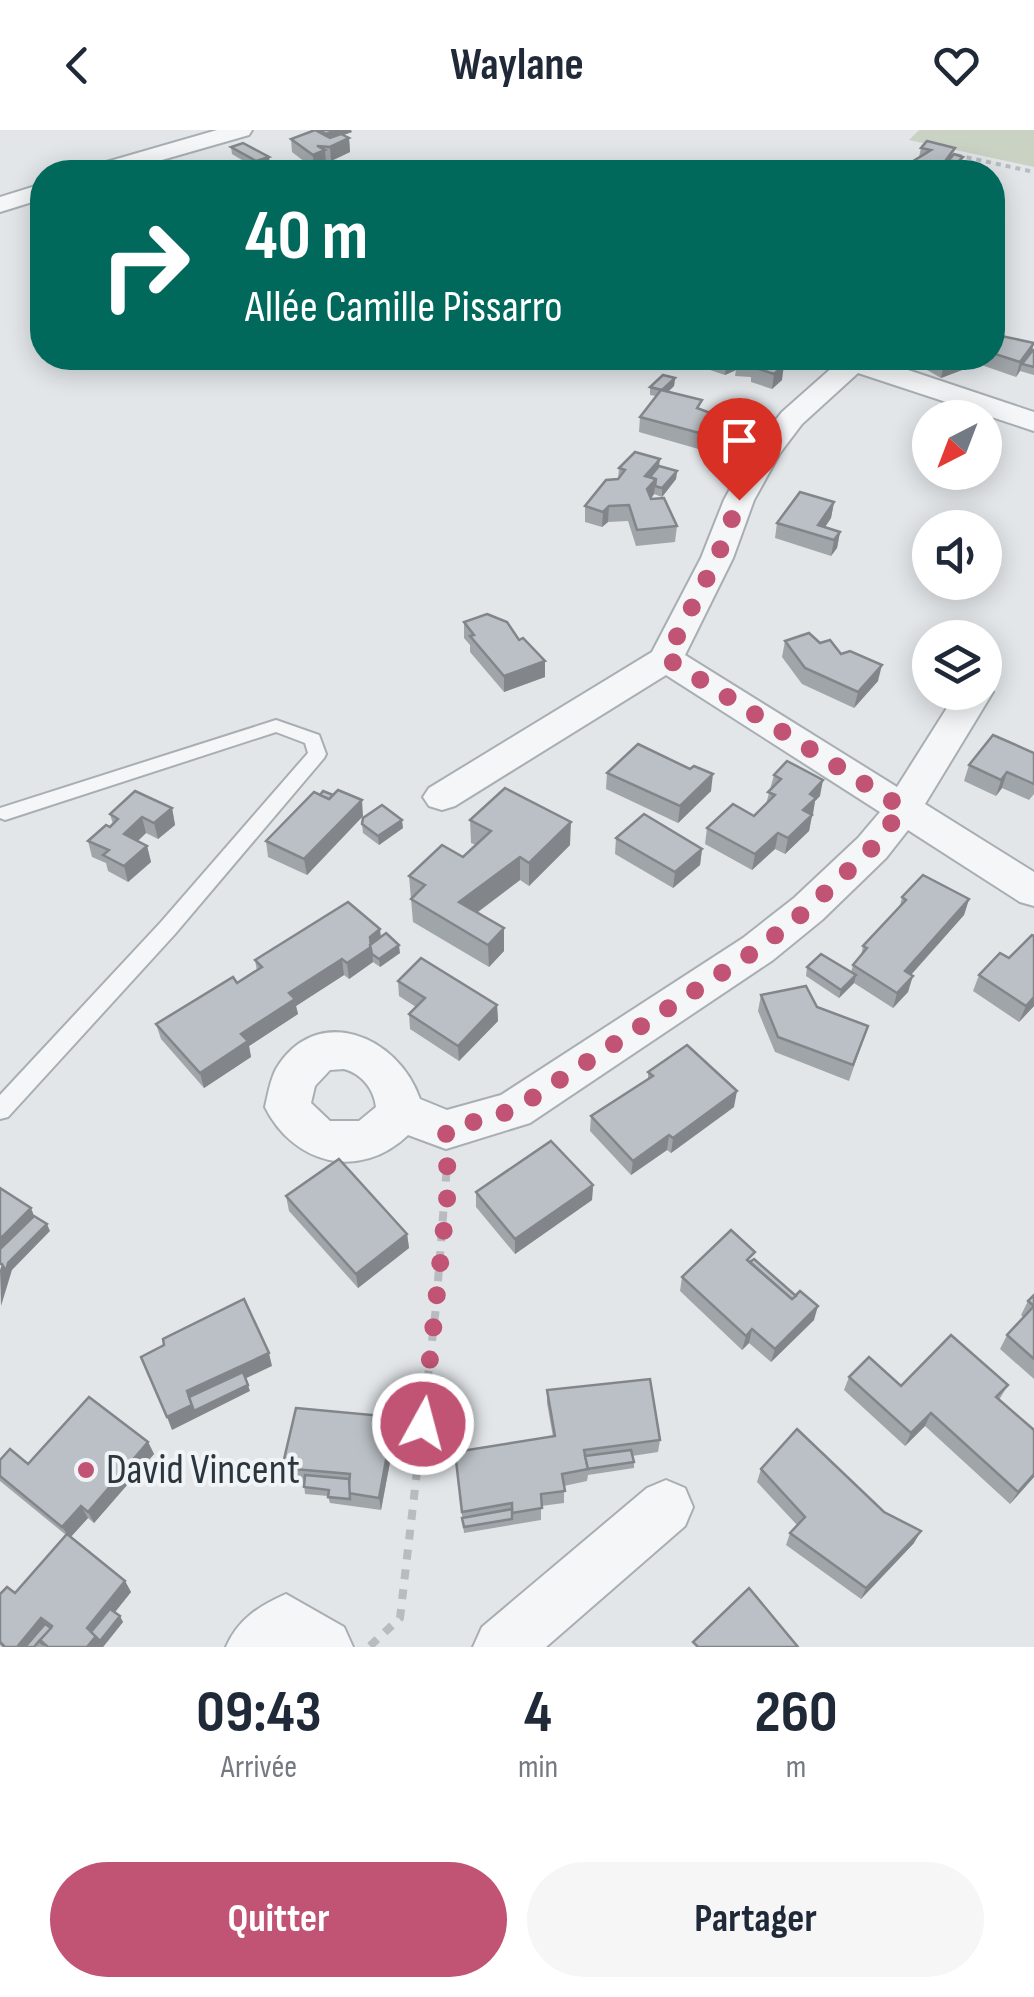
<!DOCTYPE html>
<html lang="fr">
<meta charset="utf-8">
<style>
body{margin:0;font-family:"Sofia Sans Condensed",sans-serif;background:#f6f6f7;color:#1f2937;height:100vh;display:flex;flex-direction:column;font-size:38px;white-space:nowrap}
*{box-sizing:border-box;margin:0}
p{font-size:32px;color:#747a83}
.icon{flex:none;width:55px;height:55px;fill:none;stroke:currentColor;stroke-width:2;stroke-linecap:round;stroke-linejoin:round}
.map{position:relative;height:1517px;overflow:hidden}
.panel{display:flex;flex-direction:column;background:#fff;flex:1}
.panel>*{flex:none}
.banner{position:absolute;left:30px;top:30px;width:975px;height:210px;border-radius:40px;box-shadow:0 5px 25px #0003;background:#00695c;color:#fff;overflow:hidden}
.needle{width:65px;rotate:222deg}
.controls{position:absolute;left:912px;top:270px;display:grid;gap:20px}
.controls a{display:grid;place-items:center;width:90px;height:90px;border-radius:50%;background:#fff;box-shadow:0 5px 25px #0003;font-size:50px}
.pin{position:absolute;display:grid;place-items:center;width:85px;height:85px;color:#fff;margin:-102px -42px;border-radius:50% 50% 50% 0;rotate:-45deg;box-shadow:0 0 10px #0007}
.pin .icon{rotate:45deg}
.me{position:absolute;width:110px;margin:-55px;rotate:7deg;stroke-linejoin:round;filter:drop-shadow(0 0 8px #0008)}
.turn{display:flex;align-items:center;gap:35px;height:210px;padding:0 50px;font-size:45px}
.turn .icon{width:130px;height:130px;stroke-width:2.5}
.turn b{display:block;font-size:70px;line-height:85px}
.eta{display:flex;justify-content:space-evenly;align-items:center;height:170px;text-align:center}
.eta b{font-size:60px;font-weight:700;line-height:70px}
.action{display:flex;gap:20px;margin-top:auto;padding:20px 50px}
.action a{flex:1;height:115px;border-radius:60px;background:#c15475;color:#fff;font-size:40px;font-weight:700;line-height:115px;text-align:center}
.action a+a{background:#f6f6f7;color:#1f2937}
header{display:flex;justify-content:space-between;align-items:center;height:130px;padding:0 50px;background:#fff;font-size:45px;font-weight:700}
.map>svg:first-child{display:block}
.green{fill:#cad2c4}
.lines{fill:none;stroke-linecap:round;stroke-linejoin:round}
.service-casing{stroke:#a8aeb3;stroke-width:4}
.minor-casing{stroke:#a8aeb3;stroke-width:4}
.path-far1{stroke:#b8bcc0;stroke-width:4;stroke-dasharray:5 5;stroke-linecap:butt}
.path{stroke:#b8bcc0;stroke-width:8;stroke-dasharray:10 10;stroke-linecap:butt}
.service{fill:#f4f6f7;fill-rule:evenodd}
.minor{fill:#f4f6f7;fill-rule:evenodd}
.wall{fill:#a0a5a9}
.shaded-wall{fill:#82868a}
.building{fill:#bac0c5;stroke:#82868a;stroke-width:2.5}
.route{stroke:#c15475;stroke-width:18;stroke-dasharray:0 32.4}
.poi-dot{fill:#c15475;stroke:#f1f4f6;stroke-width:4}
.labels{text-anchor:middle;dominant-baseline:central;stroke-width:8;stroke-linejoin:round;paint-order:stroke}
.near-poi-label{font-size:42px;fill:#2c363f;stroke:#f1f4f6;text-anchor:start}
</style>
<header><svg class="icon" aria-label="back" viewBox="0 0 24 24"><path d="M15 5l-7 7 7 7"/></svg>Waylane<svg class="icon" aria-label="heart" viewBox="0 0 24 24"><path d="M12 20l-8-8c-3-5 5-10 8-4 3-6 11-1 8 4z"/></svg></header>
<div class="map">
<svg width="1034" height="1517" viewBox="0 0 1034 1517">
<rect width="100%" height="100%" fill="#e2e6e9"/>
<path class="green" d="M 919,0 L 1034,0 L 1034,37 L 909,10 Z"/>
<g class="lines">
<defs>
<path id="service" d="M 276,590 L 319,605 L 326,624 L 324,628 L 175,804 L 8,987 L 0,989 L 0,965 L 161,792 L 308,623 L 305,613 L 276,602 L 5,690 L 0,688 L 0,678 Z"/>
<g id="minor">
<path d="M 217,0 L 252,0 L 249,5 L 120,42 L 85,42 L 89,37 Z"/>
<path d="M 42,54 L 42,69 L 0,82 L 0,67 Z"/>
<path d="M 843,228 L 872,228 L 1034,282 L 1034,301 L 858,243 L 802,294 L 780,323 L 754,370 L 733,428 L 685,525 L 897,657 L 957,562 L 985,562 L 988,554 L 993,562 L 925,674 L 1034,742 L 1034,776 L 1020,772 L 908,700 L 886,728 L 822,790 L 773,830 L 530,993 L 446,1019 L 408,1005 C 360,1051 294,1035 265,977 C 268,964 270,951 276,939 C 316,872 398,905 420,969 L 447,980 L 501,965 L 743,808 L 794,768 L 858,708 L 880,682 L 666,545 L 455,676 L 442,680 L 429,676 L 423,667 L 429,658 L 652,522 L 701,428 L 724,370 L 751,321 L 782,282 ZM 344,939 C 362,944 374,959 376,977 L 359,991 L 330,991 L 311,973 L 315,956 L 330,940 Z"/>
<path d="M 666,1350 L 685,1358 L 693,1377 L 685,1396 L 546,1517 L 473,1517 L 482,1497 L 647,1358 Z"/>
<path d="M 286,1464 L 344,1497 L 353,1517 L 226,1517 C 238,1489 259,1476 286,1464 Z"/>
</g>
</defs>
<use href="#service" class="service-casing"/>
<use href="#minor" class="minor-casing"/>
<path class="path-far1" d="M 947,23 L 1034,42"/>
<path class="path" d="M 370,1516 L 400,1488 L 436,1177 L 447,1035"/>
<use href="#service" class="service"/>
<use href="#minor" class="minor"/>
</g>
<g class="wall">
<path d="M 319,0 L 352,2 L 343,5 L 349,8 L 350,22 L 331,31 L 326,31 L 326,34 L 314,39 L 292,22 L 291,9 L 319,2 Z"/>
<path d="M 231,17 L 270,34 L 257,39 L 232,24 Z"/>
<path d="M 921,18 L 954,24 L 961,34 L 953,42 L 913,42 L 915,30 L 919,27 Z"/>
<path d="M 992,204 L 1034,220 L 1034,245 L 1020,241 L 1016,247 L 964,229 L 962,240 L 941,248 L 908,229 L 909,228 L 992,228 Z"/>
<path d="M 702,228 L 778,228 L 776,233 L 782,250 L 772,259 L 751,252 L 751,247 L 735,246 L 736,240 L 725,245 L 701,237 Z"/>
<path d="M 675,248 L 674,256 L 668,262 L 701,280 L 732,291 L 730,306 L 716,324 L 639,302 L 640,287 L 656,266 L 650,265 L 650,257 Z"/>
<path d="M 659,336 L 677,341 L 676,349 L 662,367 L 654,364 L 651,369 L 677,396 L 675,412 L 636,416 L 628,391 L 608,392 L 602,397 L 585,392 L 585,376 L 618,349 L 619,338 Z"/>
<path d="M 834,372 L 831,388 L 825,397 L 840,402 L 837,418 L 831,426 L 775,408 L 777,393 Z"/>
<path d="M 464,492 L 519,510 L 545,547 L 504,562 L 470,522 L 470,515 L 464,508 Z"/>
<path d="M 785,511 L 820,513 L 841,524 L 878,551 L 854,578 L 802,554 L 782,527 Z"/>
<path d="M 1034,623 L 1034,664 L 1029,670 L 1002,658 L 996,666 L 964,651 L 969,635 Z"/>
<path d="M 607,643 L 711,661 L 678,693 L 606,659 Z"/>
<path d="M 774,645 L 820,666 L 815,671 L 809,701 L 785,724 L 775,719 L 752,740 L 705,714 L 707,698 L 754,686 L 766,674 Z"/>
<path d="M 172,678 L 175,695 L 158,709 L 146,703 L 138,711 L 147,716 L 151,732 L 128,752 L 108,741 L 106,733 L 92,727 L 88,711 L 113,694 L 110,684 Z"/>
<path d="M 363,686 L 307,745 L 268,727 L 266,711 Z"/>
<path d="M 470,690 L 570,715 L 529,756 L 520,750 L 477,783 L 504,798 L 504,821 L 489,837 L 413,792 L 409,746 L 463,727 L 476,715 L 471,713 Z"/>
<path d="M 362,694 L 403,698 L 379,715 L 363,703 Z"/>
<path d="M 616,708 L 702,719 L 700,735 L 673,758 L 615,724 Z"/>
<path d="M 902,767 L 969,769 L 964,785 L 911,845 L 908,862 L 893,878 L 854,853 L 839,868 L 806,846 L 807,837 L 851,842 L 853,835 L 861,826 L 863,816 L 900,776 Z"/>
<path d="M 380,799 L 381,807 L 400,823 L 380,837 L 373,832 L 349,849 L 344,845 L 296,876 L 298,884 L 249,916 L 251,927 L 204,958 L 161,909 L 156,894 L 237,853 L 257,841 L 255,830 Z"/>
<path d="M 979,845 L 1034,876 L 1019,892 L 973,861 Z"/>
<path d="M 398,851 L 497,875 L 498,891 L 459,931 L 410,899 L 409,884 L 416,877 L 399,866 Z"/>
<path d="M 761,865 L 817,877 L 868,896 L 849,951 L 775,922 L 758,881 Z"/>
<path d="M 648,942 L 734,977 L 671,1023 L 667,1020 L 631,1045 L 590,1001 L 591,986 L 648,949 Z"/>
<path d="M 593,1055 L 592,1070 L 515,1124 L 476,1077 L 476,1062 Z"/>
<path d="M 286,1066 L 407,1104 L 409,1118 L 358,1158 L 289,1081 Z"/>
<path d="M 754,1129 L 814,1190 L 771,1232 L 749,1213 L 742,1220 L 680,1161 L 682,1147 Z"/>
<path d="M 1034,1165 L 1034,1249 L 1000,1219 L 1007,1205 L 1023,1187 L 1021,1185 L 1028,1171 Z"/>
<path d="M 849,1247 L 901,1256 L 1008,1255 L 999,1270 L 1034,1347 L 1010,1374 L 925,1296 L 905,1316 L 844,1260 Z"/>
<path d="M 547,1260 L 660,1310 L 658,1322 L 632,1326 L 634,1332 L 634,1338 L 588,1345 L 587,1351 L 564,1356 L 564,1373 L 541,1376 L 541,1390 L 464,1403 L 455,1322 L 553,1307 L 547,1273 Z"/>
<path d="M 394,1287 L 396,1300 L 381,1380 L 330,1373 L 328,1366 L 305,1364 L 304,1352 L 286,1351 L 282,1338 Z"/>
<path d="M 148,1312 L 154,1324 L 94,1393 L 88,1388 L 70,1407 L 125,1451 L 131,1462 L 115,1482 L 123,1492 L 103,1517 L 2,1517 L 0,1515 L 0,1464 L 15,1463 L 66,1405 L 0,1351 L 0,1330 L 28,1334 Z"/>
<path d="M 761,1339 L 914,1413 L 861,1469 L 786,1415 L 790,1403 L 797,1395 L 757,1352 Z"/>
</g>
<g class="shaded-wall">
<path d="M 337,0 L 351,0 L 352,2 L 327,11 L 326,4 Z"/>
<path d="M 349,8 L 350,22 L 331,31 L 330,17 Z"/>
<path d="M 325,20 L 326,34 L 314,39 L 313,25 Z"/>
<path d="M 269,27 L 270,34 L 257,39 L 256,31 Z"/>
<path d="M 963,27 L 961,34 L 953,42 L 949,42 Z"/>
<path d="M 1034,213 L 1030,228 L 1022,234 L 1020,241 L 1016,247 L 1020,232 Z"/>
<path d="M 732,228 L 739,228 L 736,240 L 725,245 L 727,230 Z"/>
<path d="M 956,228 L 964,228 L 962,240 L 941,248 L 944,233 Z"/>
<path d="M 784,235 L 782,250 L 772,259 L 774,244 Z"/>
<path d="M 675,248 L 674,256 L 661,268 L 662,260 Z"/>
<path d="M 732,291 L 730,306 L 716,324 L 718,308 Z"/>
<path d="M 660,329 L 658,344 L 650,355 L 645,346 Z"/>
<path d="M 677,341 L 676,349 L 662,367 L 662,358 Z"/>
<path d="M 656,349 L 654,364 L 646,375 L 647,359 Z"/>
<path d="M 834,372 L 831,388 L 819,406 L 818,395 Z"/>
<path d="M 609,376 L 608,392 L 602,397 L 603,382 Z"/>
<path d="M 840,402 L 837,418 L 831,426 L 834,410 Z"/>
<path d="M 545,531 L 545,547 L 504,562 L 504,546 Z"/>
<path d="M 882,535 L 878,551 L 854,578 L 858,562 Z"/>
<path d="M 1007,642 L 1002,658 L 996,666 L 1001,650 Z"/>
<path d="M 713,644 L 711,661 L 678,693 L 680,676 Z"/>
<path d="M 823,650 L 820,666 L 815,671 L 813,684 L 800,696 L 803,680 L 810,664 Z"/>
<path d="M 362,670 L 363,686 L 307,745 L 304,729 Z"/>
<path d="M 172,678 L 175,695 L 158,709 L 154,693 Z"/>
<path d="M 812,685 L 809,701 L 785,724 L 788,708 Z"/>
<path d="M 142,687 L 146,703 L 128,720 L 124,704 Z"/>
<path d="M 402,690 L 403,698 L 379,715 L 378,706 Z"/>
<path d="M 571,692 L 570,715 L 529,756 L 529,733 Z"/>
<path d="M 778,703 L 775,719 L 752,740 L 755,724 Z"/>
<path d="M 147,716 L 151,732 L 128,752 L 124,736 Z"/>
<path d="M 702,719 L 700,735 L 673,758 L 675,742 Z"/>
<path d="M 520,727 L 520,750 L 460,795 L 459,772 Z"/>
<path d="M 969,769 L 964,785 L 900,857 L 905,841 Z"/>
<path d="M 504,798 L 504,821 L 489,837 L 488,815 Z"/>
<path d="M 380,799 L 381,815 L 372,822 L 373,832 L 349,849 L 347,833 L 370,807 Z"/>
<path d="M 399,815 L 400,823 L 380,837 L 379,829 Z"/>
<path d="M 342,829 L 344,845 L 296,876 L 298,884 L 249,916 L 251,927 L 204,958 L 200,943 L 241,904 L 289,863 Z"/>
<path d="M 856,845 L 854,853 L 839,868 L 841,860 Z"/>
<path d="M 913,846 L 908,862 L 893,878 L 897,863 Z"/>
<path d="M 1034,867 L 1034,876 L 1019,892 L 1026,876 Z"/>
<path d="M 497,875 L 498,891 L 459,931 L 458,916 Z"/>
<path d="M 737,961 L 734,977 L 671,1023 L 673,1008 Z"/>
<path d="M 669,1005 L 667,1020 L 631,1045 L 633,1031 Z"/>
<path d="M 593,1055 L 592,1070 L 515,1124 L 515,1109 Z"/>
<path d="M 31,1078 L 37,1093 L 0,1130 L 0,1109 Z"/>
<path d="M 47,1094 L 50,1101 L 12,1140 L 1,1176 L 0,1140 L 2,1134 L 8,1133 Z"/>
<path d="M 407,1104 L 409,1118 L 358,1158 L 356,1144 Z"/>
<path d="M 818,1176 L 814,1190 L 771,1232 L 775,1219 Z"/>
<path d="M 752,1199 L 749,1213 L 742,1220 L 746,1206 Z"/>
<path d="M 269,1223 L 272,1236 L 192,1274 L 187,1261 Z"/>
<path d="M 248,1255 L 250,1261 L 172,1300 L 167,1287 L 192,1275 Z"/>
<path d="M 931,1283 L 925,1296 L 905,1316 L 911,1303 Z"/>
<path d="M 394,1287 L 396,1300 L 381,1380 L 379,1368 Z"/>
<path d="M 148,1312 L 154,1324 L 94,1393 L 88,1382 Z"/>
<path d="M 1034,1344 L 1034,1347 L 1010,1374 L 1018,1362 Z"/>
<path d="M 81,1376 L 88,1388 L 70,1408 L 62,1397 Z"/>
<path d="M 921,1401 L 914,1413 L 861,1469 L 866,1458 Z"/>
<path d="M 125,1451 L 131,1462 L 95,1507 L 87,1498 Z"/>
<path d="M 120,1486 L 123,1492 L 103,1517 L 87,1517 L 96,1506 Z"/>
<path d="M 41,1488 L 49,1499 L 34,1517 L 17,1517 Z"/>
</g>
<g class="building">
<path d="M 315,0 L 330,8 L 341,4 L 349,8 L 330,17 L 317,16 L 325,20 L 313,25 L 291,9 Z"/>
<path d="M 319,0 L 337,0 L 326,4 Z"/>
<path d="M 927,11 L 955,18 L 943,34 L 948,39 L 924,38 L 915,30 L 931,20 L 921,18 Z"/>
<path d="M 243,13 L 269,27 L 256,31 L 231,17 Z"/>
<path d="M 954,24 L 963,27 L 950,40 L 945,39 L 948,39 L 945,37 L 951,31 L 948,31 Z"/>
<path d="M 992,204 L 1034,213 L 1020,232 L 992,223 Z"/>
<path d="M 1033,220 L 1034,220 L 1034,237 L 1022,234 Z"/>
<path d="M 738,228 L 765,228 L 765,230 L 784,235 L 774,244 L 753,237 L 752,232 L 737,231 Z"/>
<path d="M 935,228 L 958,228 L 944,233 Z"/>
<path d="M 663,245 L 675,248 L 662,260 L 650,257 Z"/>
<path d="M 661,260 L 702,270 L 697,278 L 732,291 L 718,308 L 640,287 Z"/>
<path d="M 635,322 L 660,329 L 645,346 L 656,349 L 647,359 L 651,369 L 664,368 L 677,396 L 637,400 L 629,375 L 609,376 L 603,382 L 585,376 L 606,350 L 618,349 L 625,340 L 619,338 Z"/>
<path d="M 659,336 L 677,341 L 662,358 L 655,356 L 656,349 L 650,347 Z"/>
<path d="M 800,362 L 834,372 L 818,395 L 840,402 L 834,410 L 777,393 Z"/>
<path d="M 487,484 L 507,492 L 519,510 L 523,508 L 545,531 L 504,546 L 470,506 L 474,505 L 464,492 Z"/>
<path d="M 809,503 L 820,513 L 830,510 L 841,524 L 850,521 L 882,535 L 858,562 L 805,538 L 785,511 Z"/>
<path d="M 993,605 L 1034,623 L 1034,654 L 1007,642 L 1001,650 L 969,635 Z"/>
<path d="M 638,614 L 690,639 L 694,636 L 713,644 L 680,676 L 607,643 Z"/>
<path d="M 787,631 L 823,650 L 810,664 L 816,668 L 803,680 L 812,685 L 788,708 L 778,703 L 755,724 L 707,698 L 733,674 L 754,686 L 775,665 L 768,662 L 781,649 L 774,645 Z"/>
<path d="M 505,658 L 571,692 L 529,733 L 520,727 L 459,772 L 504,798 L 488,815 L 411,769 L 425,755 L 409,746 L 442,715 L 463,727 L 491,701 L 470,690 Z"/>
<path d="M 338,660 L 362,670 L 304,729 L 266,711 L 314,662 L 329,669 Z"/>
<path d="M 135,661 L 172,678 L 154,693 L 142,687 L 124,704 L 147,716 L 124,736 L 103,725 L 109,720 L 88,711 L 106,695 L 110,697 L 118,689 L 110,684 Z"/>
<path d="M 323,661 L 333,665 L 329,669 L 320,665 Z"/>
<path d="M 382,675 L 402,690 L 378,706 L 362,694 L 363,688 Z"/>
<path d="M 644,684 L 702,719 L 675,742 L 616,708 Z"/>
<path d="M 923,745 L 969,769 L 905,841 L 913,846 L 897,863 L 853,835 L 867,818 L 863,816 L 906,770 L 902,767 Z"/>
<path d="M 348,772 L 380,799 L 370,807 L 371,817 L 347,833 L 342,829 L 289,863 L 295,869 L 241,904 L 248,911 L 200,943 L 156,894 L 233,847 L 237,853 L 262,837 L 255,830 Z"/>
<path d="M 386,803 L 399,815 L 379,829 L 372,824 L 370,815 Z"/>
<path d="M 1032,805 L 1034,806 L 1034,867 L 1026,876 L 979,845 L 1000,823 L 1009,828 Z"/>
<path d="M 821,824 L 856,845 L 841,860 L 807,837 Z"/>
<path d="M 421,828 L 497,875 L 458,916 L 409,884 L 425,868 L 398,851 Z"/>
<path d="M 806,856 L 817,877 L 868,896 L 853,935 L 778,907 L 761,865 Z"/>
<path d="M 687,915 L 737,961 L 673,1008 L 669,1005 L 633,1031 L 591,986 L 653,946 L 648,942 Z"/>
<path d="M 551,1011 L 593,1055 L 515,1109 L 476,1062 Z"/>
<path d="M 339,1029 L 407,1104 L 356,1144 L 286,1066 Z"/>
<path d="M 0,1058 L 31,1078 L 0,1109 Z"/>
<path d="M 34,1086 L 47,1094 L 8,1133 L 6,1141 L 2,1134 L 0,1134 L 0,1119 Z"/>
<path d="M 731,1100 L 755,1122 L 747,1130 L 792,1169 L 800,1161 L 818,1176 L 775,1219 L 752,1199 L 746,1206 L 682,1147 Z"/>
<path d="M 754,1129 L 796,1166 L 792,1169 L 750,1132 Z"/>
<path d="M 1034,1165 L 1034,1229 L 1007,1205 L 1034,1176 L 1028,1171 Z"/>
<path d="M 244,1169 L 269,1223 L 187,1261 L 192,1275 L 167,1287 L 141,1227 L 164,1215 L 163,1209 Z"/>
<path d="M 951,1205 L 1008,1255 L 996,1267 L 1034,1300 L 1034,1344 L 1018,1362 L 931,1283 L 911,1303 L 849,1247 L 869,1227 L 901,1256 Z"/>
<path d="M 243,1242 L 248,1255 L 194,1281 L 189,1267 Z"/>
<path d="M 650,1249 L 660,1310 L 584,1320 L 588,1339 L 562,1344 L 565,1361 L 541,1364 L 542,1378 L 512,1383 L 512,1373 L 462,1382 L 455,1322 L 555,1306 L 547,1260 Z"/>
<path d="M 89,1267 L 148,1312 L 88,1382 L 81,1376 L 62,1397 L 0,1346 L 0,1330 L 10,1319 L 28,1334 Z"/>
<path d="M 296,1278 L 394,1287 L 379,1368 L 348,1363 L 350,1344 L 282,1338 Z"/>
<path d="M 797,1299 L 884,1382 L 921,1401 L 866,1458 L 790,1403 L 805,1387 L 761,1339 Z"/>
<path d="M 631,1320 L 634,1332 L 587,1339 L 588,1339 L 585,1326 Z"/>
<path d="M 305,1345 L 349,1349 L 350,1369 L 328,1367 L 329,1360 L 304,1357 Z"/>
<path d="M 512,1379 L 512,1389 L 464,1397 L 462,1388 Z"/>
<path d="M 67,1404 L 125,1451 L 87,1498 L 96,1506 L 87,1517 L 48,1517 L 40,1510 L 52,1496 L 41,1488 L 17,1517 L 5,1517 L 0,1512 L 0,1464 L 7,1457 L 15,1463 Z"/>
<path d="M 749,1458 L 798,1517 L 698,1517 L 693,1512 Z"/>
<path d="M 110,1479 L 120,1486 L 100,1511 L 91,1502 Z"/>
<path d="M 45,1494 L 51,1498 L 40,1510 L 44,1515 L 39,1511 L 34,1517 L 25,1517 Z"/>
</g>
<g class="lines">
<path class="route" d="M 423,1294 L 448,1060 L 446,1000 L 514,980 L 758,819 L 808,779 L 872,718 L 903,678 L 666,528 L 717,428 L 739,370"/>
</g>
<circle class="poi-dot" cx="86" cy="1340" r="10"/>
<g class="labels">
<g class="near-poi-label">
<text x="106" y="1340">David Vincent</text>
</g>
</g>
</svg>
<div class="controls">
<a><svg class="needle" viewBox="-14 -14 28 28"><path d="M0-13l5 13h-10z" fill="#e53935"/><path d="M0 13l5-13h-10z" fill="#747a83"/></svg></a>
<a><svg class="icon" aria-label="sound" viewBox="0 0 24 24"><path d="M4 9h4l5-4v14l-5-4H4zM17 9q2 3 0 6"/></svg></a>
<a><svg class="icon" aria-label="layers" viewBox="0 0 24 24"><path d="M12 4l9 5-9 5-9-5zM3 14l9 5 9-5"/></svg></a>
</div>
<div class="pin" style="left:739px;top:370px;background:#d93025"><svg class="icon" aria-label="arrive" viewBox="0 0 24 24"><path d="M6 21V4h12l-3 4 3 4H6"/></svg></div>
<svg class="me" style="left:423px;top:1294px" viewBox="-20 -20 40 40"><circle r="17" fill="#c15475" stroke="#fff" stroke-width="3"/><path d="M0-11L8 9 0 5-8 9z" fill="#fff"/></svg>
<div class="banner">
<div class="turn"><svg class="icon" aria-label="right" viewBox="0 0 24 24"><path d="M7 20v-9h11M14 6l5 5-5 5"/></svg><div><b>40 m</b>Allée Camille Pissarro</div></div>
</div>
</div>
<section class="panel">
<div class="eta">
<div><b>09:43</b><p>Arrivée</p></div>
<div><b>4</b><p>min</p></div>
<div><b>260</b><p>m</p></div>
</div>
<div class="action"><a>Quitter</a><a>Partager</a></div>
</section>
